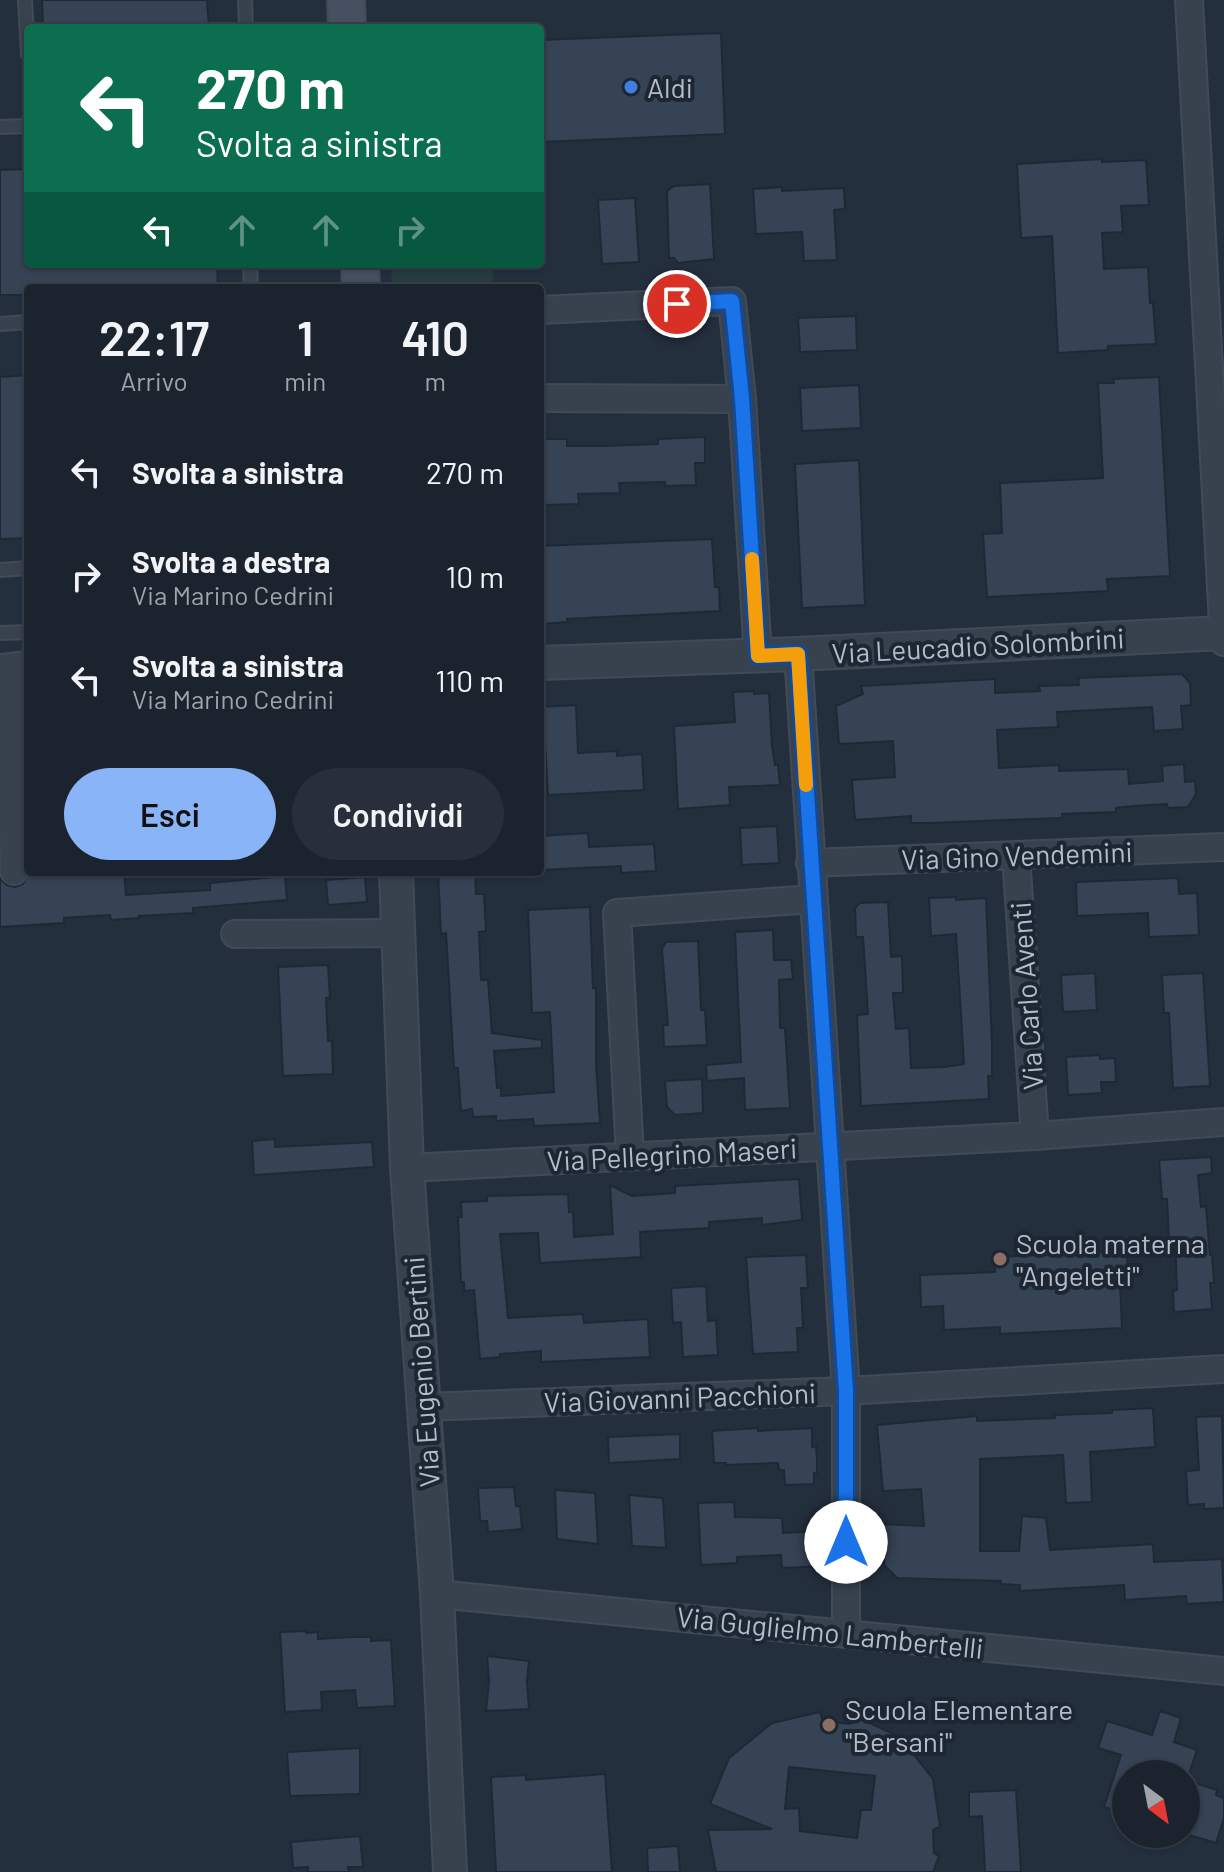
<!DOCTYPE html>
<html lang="it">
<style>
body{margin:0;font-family:Barlow,sans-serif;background:#282f3a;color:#f1f3f6;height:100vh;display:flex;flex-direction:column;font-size:30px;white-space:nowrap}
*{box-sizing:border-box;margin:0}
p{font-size:26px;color:#a0a4aa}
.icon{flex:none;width:44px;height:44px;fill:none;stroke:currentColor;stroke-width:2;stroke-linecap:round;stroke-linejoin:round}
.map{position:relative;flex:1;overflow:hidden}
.details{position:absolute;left:24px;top:284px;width:520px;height:592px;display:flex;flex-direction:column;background:#1b232e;border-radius:8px;box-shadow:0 2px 6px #0004,0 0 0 2px #39404a}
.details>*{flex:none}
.guide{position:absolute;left:24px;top:24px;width:520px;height:244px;border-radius:8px;box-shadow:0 2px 6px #0004,0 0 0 2px #39404a;background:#0b6e4f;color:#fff;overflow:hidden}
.needle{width:52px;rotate:148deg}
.buttons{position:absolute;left:1112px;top:1760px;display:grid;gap:16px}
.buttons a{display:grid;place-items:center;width:88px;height:88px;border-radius:50%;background:#1b232e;box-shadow:0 2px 6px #0004,0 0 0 2px #39404a;font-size:40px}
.pin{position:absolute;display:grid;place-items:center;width:68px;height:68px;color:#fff;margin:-34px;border:4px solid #fff;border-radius:50%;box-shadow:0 2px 8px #0007}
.me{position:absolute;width:88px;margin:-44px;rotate:0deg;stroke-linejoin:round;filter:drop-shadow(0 0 6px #0008)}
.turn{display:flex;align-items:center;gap:28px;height:168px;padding:0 40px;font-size:36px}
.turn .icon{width:104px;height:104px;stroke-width:2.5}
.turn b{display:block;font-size:56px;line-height:68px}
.lanes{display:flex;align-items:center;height:76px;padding:0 40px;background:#0003;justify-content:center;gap:40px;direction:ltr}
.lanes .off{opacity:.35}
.eta{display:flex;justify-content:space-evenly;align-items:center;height:136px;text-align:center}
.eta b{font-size:48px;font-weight:600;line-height:56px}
.button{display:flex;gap:16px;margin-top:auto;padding:16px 40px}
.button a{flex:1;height:92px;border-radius:48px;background:#8ab4f8;color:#111;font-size:32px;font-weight:600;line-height:92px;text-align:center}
.button a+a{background:#282f3a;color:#f1f3f6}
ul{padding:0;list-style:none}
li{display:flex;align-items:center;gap:24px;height:104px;padding:0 40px}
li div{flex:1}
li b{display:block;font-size:30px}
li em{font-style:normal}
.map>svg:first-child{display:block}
.green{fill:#263c3f}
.building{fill:#364354;stroke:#1f2835;stroke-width:2;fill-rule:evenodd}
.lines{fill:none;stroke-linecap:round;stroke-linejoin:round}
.service-casing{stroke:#414a57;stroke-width:16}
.minor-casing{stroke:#414a57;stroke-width:30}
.tertiary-casing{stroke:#414a57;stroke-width:36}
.secondary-casing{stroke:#414a57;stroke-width:40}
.service{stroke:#38414e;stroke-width:12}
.minor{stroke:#38414e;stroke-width:26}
.tertiary{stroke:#38414e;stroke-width:32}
.secondary{stroke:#465061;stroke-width:36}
.route-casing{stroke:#114b97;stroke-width:20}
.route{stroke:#1a73e8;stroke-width:14}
.slow{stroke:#f59e0b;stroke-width:14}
.shop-dot{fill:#3f7fe0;stroke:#1d2633;stroke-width:3}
.education-dot{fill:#8d6e63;stroke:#1d2633;stroke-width:3}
.labels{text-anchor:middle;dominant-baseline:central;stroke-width:8;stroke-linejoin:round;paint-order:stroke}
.poi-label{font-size:28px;fill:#b4bcc9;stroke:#1d2633;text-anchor:start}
.street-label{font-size:28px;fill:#b4bcc9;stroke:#1d2633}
</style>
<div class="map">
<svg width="1224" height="1872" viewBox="0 0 1224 1872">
<rect width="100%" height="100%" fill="#242f3e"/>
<path class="green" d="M 391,264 L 492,264 L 494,288 L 392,288 Z"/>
<g class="building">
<path d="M 42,0 L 207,0 L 209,28 L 43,28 Z"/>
<path d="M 721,33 L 725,134 L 540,142 L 540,40 Z"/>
<path d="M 1102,159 L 1102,162 L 1146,160 L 1149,205 L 1121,206 L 1123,232 L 1102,233 L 1104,269 L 1148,267 L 1150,303 L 1153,303 L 1156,344 L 1108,346 L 1108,350 L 1058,353 L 1052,236 L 1021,238 L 1017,164 Z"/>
<path d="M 28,169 L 28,264 L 217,264 L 218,288 L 28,288 L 28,295 L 0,295 L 0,170 Z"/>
<path d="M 710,184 L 714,259 L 678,263 L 674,258 L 669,258 L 667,191 L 674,186 Z"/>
<path d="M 782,187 L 782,191 L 844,188 L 845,209 L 834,210 L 837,260 L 804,261 L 802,232 L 756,234 L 753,189 Z"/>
<path d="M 635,198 L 639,262 L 602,264 L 598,200 Z"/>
<path d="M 856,316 L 857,350 L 800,352 L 798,318 Z"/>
<path d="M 28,375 L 28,538 L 0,539 L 0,377 Z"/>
<path d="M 1159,377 L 1170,576 L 1107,579 L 1108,591 L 987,597 L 983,534 L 1002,533 L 1000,483 L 1103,478 L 1098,383 L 1114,383 L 1113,379 Z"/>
<path d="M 859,385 L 861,428 L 802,431 L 800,388 Z"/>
<path d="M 705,437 L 705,463 L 695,463 L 696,485 L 665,486 L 665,482 L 619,483 L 620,493 L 578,494 L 579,504 L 544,505 L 540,439 L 567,439 L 567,446 L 603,446 L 658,444 L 658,439 Z"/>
<path d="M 859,460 L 865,605 L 802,608 L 795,464 Z"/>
<path d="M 712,539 L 715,587 L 719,587 L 720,611 L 567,619 L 568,622 L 540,624 L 540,546 Z"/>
<path d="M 1182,674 L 1190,683 L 1191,705 L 1181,706 L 1183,729 L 1154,731 L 1152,707 L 1057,712 L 1058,727 L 997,730 L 999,768 L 1059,765 L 1059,771 L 1128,769 L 1129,784 L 1163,781 L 1162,766 L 1184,764 L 1185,782 L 1195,781 L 1196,794 L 1188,807 L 1168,808 L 1167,804 L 1133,806 L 1116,808 L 1116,812 L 1062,814 L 1062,818 L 1032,819 L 930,823 L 911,823 L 911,816 L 855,820 L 852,780 L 895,777 L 893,741 L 839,744 L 836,706 L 863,694 L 861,686 L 995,679 L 995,693 L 1040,691 L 1039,686 L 1079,685 L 1078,678 Z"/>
<path d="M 754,691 L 754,694 L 769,693 L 772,746 L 775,765 L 778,765 L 780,785 L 729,787 L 730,805 L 678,809 L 674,726 L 735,722 L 733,692 Z"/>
<path d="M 576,705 L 578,753 L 617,751 L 617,756 L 642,754 L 644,790 L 548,795 L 545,743 L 540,744 L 540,707 Z"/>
<path d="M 777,826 L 779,863 L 742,865 L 740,828 Z"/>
<path d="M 588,833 L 589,847 L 654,844 L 656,871 L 621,873 L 621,866 L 540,870 L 540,836 Z"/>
<path d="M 30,872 L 124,872 L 126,895 L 210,890 L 210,883 L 285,876 L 287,900 L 193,908 L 193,913 L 139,916 L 139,918 L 111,920 L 110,915 L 64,918 L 64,923 L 0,927 L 0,879 L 7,885 L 15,887 L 23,884 Z"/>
<path d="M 438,872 L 475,872 L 476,894 L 484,894 L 486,931 L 479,932 L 481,980 L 488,980 L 492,1033 L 542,1040 L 542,1048 L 494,1051 L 497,1088 L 501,1088 L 501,1096 L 554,1092 L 550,1012 L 532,1013 L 528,910 L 590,907 L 593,988 L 596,988 L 596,1064 L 600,1123 L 534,1126 L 533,1119 L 496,1121 L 496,1116 L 473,1117 L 472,1109 L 461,1111 L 458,1068 L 454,1068 L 446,933 L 441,934 Z"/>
<path d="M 365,877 L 367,902 L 328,905 L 326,880 Z"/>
<path d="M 1178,878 L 1179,894 L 1197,893 L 1199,935 L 1149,937 L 1148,913 L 1077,916 L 1076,882 Z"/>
<path d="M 956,897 L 956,900 L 986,898 L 992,1043 L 992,1076 L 988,1076 L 989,1099 L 861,1106 L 857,1015 L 868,1014 L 863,937 L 856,937 L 855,908 L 860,903 L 888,902 L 891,957 L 902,956 L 903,993 L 893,993 L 896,1029 L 909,1028 L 911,1068 L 945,1067 L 964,1064 L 956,934 L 931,936 L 929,898 Z"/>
<path d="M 773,930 L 774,960 L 791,960 L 793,979 L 779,980 L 780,1028 L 785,1028 L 790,1108 L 745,1110 L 744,1078 L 707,1081 L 706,1065 L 741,1062 L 735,932 Z"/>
<path d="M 698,941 L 701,1010 L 705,1010 L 707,1045 L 664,1047 L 663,1025 L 668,1025 L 662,949 L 666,942 Z"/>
<path d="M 328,965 L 330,998 L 326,998 L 328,1041 L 332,1041 L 333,1074 L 283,1076 L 278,967 Z"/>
<path d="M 1095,973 L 1097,1010 L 1063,1012 L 1061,975 Z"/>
<path d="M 1203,973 L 1210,1086 L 1173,1088 L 1169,1013 L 1164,1013 L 1162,975 Z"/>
<path d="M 1100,1055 L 1100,1059 L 1115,1058 L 1116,1082 L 1101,1082 L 1102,1093 L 1068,1095 L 1066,1057 Z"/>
<path d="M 702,1079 L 703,1113 L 675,1115 L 667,1107 L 665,1081 Z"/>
<path d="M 275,1139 L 275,1147 L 372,1142 L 374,1167 L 254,1175 L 252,1141 Z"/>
<path d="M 1211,1157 L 1212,1173 L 1198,1175 L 1201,1207 L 1206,1206 L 1210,1255 L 1212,1255 L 1214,1283 L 1210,1283 L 1212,1309 L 1174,1312 L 1173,1291 L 1177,1290 L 1175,1238 L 1169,1238 L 1167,1199 L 1162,1199 L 1159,1160 Z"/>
<path d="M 799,1179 L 802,1220 L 762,1225 L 762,1218 L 709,1222 L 709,1228 L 640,1232 L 641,1257 L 540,1263 L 538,1233 L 500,1234 L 508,1318 L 583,1314 L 584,1323 L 648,1319 L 650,1357 L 541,1362 L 541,1351 L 500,1354 L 500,1357 L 480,1359 L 474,1290 L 464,1291 L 464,1282 L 461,1282 L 458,1217 L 462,1217 L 461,1202 L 487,1201 L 487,1196 L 568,1194 L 569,1212 L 573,1212 L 574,1237 L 613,1234 L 610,1185 L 632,1196 L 675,1193 L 675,1186 Z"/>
<path d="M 1127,1251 L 1128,1282 L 1120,1282 L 1122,1328 L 1000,1334 L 1000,1327 L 944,1330 L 943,1306 L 921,1307 L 920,1275 L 995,1272 L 995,1257 Z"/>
<path d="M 806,1255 L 808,1288 L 801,1288 L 803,1328 L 797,1328 L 798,1352 L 753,1354 L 746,1257 Z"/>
<path d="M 706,1286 L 708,1321 L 716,1320 L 718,1355 L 683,1357 L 681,1322 L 673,1323 L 671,1288 Z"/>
<path d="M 1153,1408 L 1155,1447 L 1090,1452 L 1092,1502 L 1066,1503 L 1063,1455 L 980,1459 L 980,1551 L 1019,1551 L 1022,1516 L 1046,1518 L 1050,1550 L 1153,1544 L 1154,1562 L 1222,1559 L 1224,1602 L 1187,1604 L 1186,1596 L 1125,1600 L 1124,1585 L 1020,1591 L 1020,1585 L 1001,1584 L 1001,1581 L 897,1578 L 884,1565 L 885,1547 L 879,1546 L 881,1524 L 924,1526 L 921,1489 L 883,1491 L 877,1425 L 977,1416 L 977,1421 L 1055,1418 L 1055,1415 L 1112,1413 L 1112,1410 Z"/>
<path d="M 1222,1416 L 1224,1508 L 1204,1509 L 1204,1504 L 1188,1505 L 1186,1471 L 1199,1470 L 1196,1417 Z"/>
<path d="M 758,1428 L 758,1431 L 812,1428 L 812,1447 L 816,1446 L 817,1460 L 817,1473 L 814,1473 L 814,1484 L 785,1485 L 784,1470 L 779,1470 L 778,1463 L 726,1465 L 726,1463 L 714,1463 L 712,1431 Z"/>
<path d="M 680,1434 L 680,1459 L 609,1463 L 608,1437 Z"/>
<path d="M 514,1487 L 516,1506 L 520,1506 L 522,1529 L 488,1532 L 487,1521 L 480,1521 L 478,1488 Z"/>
<path d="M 555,1490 L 595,1493 L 598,1544 L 557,1539 Z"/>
<path d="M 629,1495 L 663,1498 L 666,1548 L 632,1546 Z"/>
<path d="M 734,1502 L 735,1517 L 782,1518 L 783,1533 L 821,1531 L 822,1566 L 782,1568 L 781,1555 L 737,1557 L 737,1563 L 701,1565 L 698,1503 Z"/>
<path d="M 306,1631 L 306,1633 L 318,1632 L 318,1639 L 352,1637 L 371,1637 L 371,1641 L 391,1640 L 395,1706 L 357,1708 L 355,1690 L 321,1692 L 322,1710 L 285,1712 L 280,1632 Z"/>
<path d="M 487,1656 L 529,1661 L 527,1681 L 529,1709 L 486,1711 L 489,1681 Z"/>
<path d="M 1160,1711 L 1181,1718 L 1174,1742 L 1197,1750 L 1189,1774 L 1126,1774 L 1126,1814 L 1104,1807 L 1121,1755 L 1098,1748 L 1107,1721 L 1152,1735 Z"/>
<path d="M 820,1712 L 823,1721 L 850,1724 L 853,1715 L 900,1737 L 933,1779 L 940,1827 L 933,1830 L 934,1853 L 939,1856 L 933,1872 L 716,1872 L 708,1830 L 772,1829 L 710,1804 L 729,1758 L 772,1723 ZM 789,1767 L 875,1776 L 871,1810 L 861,1810 L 857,1838 L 800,1831 L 799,1808 L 785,1809 Z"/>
<path d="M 360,1748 L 360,1794 L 290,1796 L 287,1752 Z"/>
<path d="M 605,1774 L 612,1872 L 496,1872 L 491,1777 L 526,1775 L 526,1780 Z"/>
<path d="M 1186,1780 L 1217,1790 L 1216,1795 L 1224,1798 L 1224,1818 L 1216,1843 L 1186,1834 Z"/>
<path d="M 1016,1790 L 1021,1872 L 985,1872 L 982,1816 L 969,1817 L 969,1792 Z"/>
<path d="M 360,1836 L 363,1867 L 348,1867 L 349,1872 L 308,1872 L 308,1867 L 293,1868 L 291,1842 Z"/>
<path d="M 678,1846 L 680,1872 L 648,1872 L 647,1848 Z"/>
</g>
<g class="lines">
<defs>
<g id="service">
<path d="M 25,0 L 28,54"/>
<path d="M 245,0 L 246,28"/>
<path d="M 0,127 L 28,126"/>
<path d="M 250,264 L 251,288"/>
<path d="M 0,324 L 28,322"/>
<path d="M 0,570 L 28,568"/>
<path d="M 0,633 L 28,632"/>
</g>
<g id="minor">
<path d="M 1189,0 L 1224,642"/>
<path d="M 540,310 L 732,301 L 742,399 L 758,656"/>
<path d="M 540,398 L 742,399"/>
<path d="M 798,654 L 846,1391 L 846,1633"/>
<path d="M 9,670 L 14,871"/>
<path d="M 1016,855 L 1035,1136"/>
<path d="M 810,863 L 1224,847"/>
<path d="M 235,934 L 398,933"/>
<path d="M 630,1155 L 617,913 L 813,899"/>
<path d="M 407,1168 L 1035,1136 L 1224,1122"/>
<path d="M 424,1407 L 846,1391 L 1224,1369"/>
<path d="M 437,1594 L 1224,1671"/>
</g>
<g id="tertiary">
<path d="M 540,663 L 798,654 L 1224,633"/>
<path d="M 0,671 L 28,668"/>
<path d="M 396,872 L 407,1168 L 437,1594 L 450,1872"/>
</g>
<g id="secondary">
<path d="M 346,0 L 347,28"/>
<path d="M 360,264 L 361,288"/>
</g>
</defs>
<use href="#service" class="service-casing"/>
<use href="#minor" class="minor-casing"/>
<use href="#tertiary" class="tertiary-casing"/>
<use href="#secondary" class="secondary-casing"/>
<use href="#service" class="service"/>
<use href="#minor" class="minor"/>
<use href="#tertiary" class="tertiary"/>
<use href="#secondary" class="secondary"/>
</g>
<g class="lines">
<defs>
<path id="route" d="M 677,304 L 732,301 L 742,399 L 758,656 L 798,654 L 846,1391 L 846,1542"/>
</defs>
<use href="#route" class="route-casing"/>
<use href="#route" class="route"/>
<path class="slow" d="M 752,559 L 758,656 L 798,654 L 806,785"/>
</g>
<circle class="shop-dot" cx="631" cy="87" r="8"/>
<g class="education-dot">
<circle cx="1000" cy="1259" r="8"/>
<circle cx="829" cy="1725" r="8"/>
</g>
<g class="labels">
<g class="poi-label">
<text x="647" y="87">Aldi</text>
<text x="1016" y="1243">Scuola materna<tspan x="1016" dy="32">"Angeletti"</tspan></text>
<text x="845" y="1709">Scuola Elementare<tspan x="845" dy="32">"Bersani"</tspan></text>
</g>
<g class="street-label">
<text transform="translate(978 645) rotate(-3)">Via Leucadio Solombrini</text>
<text transform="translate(1017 855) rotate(-2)">Via Gino Vendemini</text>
<text transform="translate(1026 996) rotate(-94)">Via Carlo Aventi</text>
<text transform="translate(672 1154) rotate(-3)">Via Pellegrino Maseri</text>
<text transform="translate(421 1372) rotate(-94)">Via Eugenio Bertini</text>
<text transform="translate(680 1397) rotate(-2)">Via Giovanni Pacchioni</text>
<text transform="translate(830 1632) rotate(6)">Via Guglielmo Lambertelli</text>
</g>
</g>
</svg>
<div class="buttons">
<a><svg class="needle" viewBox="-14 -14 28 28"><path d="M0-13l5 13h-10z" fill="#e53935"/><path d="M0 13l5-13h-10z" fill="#a0a4aa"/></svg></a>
</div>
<div class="pin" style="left:677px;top:304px;background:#d93025"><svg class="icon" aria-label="arrive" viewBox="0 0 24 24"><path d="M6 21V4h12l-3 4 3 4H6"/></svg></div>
<svg class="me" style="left:846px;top:1542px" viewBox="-20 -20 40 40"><circle r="19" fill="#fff"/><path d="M0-13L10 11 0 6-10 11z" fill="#1a73e8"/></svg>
<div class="guide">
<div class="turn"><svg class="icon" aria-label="left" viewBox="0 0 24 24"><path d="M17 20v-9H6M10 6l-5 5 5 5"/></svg><div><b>270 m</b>Svolta a sinistra</div></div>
<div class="lanes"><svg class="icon" aria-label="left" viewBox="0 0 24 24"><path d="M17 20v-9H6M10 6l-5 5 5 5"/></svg><svg class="icon off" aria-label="ahead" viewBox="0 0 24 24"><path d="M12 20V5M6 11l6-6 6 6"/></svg><svg class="icon off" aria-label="ahead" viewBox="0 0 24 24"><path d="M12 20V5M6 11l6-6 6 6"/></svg><svg class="icon off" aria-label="right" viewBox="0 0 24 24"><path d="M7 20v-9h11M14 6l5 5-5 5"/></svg></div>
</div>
<section class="details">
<div class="eta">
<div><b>22:17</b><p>Arrivo</p></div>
<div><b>1</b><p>min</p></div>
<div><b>410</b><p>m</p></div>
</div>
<ul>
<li><svg class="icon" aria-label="left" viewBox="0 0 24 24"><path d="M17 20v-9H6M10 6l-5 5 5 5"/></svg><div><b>Svolta a sinistra</b></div><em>270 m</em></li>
<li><svg class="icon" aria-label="right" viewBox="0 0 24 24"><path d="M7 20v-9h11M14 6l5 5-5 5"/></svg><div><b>Svolta a destra</b><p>Via Marino Cedrini</p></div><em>10 m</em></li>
<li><svg class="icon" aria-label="left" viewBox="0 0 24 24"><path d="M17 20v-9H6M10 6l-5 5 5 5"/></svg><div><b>Svolta a sinistra</b><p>Via Marino Cedrini</p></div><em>110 m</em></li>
</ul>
<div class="button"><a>Esci</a><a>Condividi</a></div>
</section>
</div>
